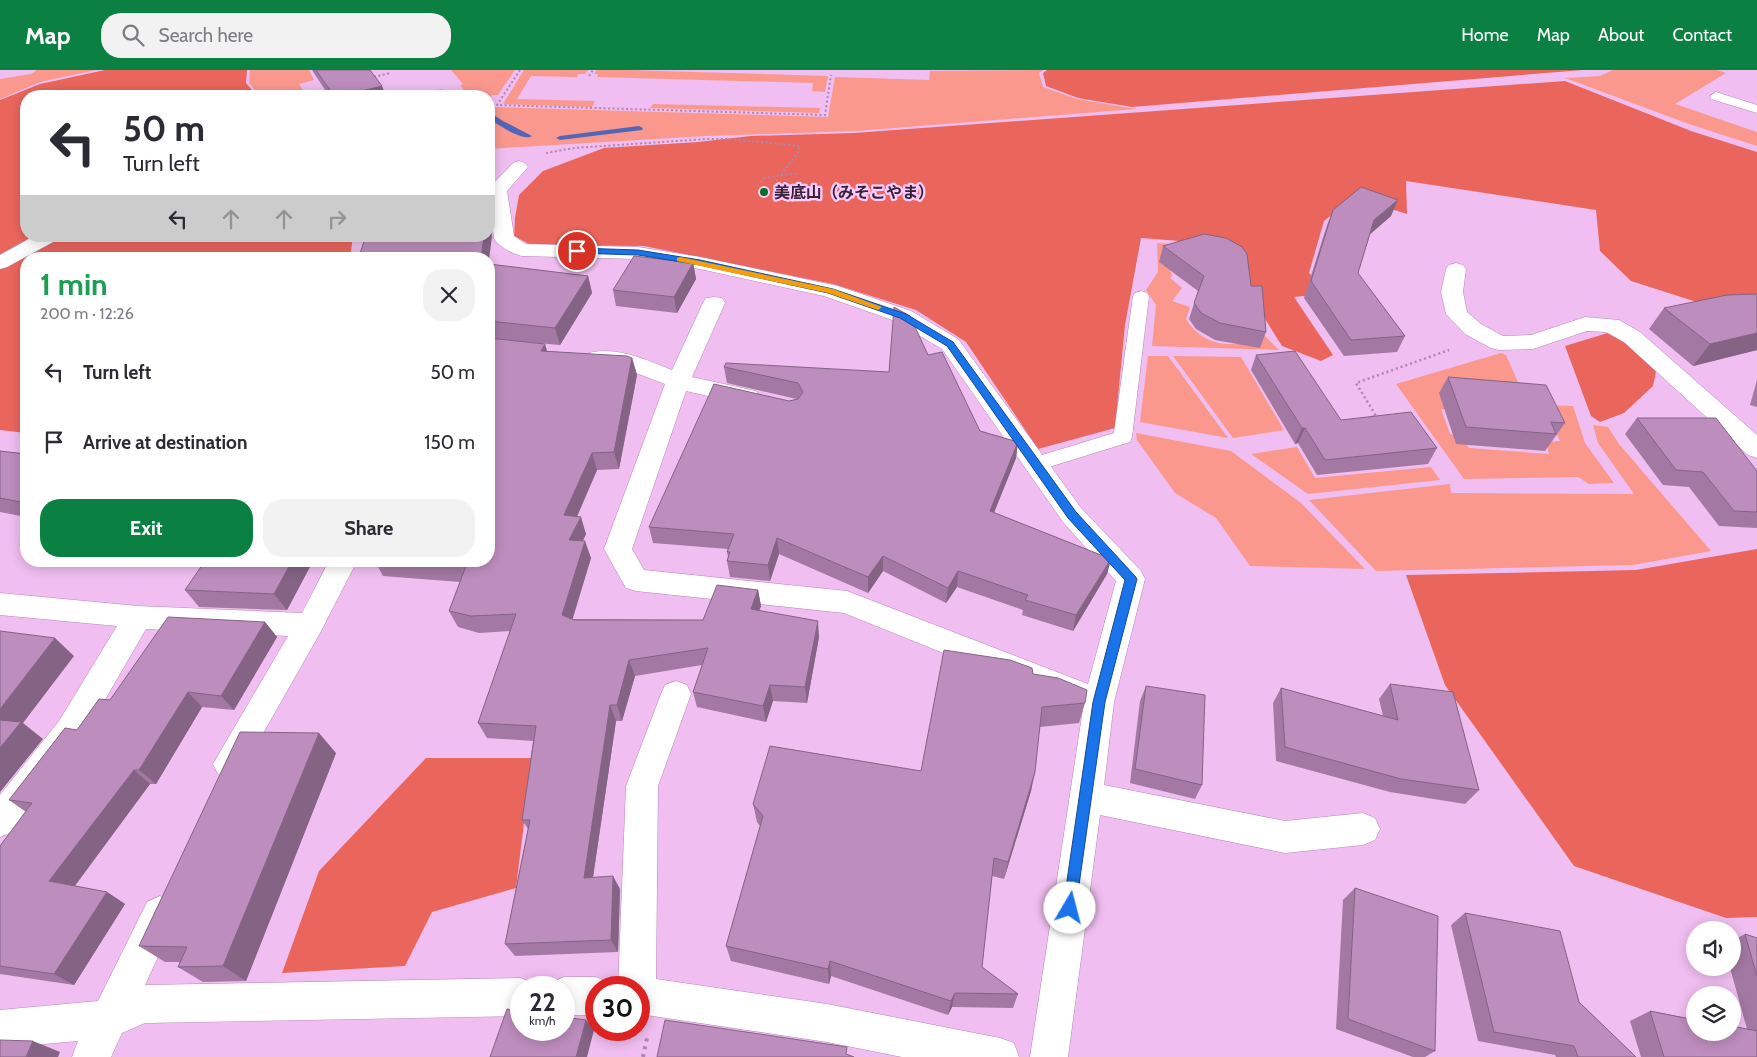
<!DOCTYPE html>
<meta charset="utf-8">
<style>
body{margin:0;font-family:Cabin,"Noto Sans JP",sans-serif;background:#f2f2f3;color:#2b2b33;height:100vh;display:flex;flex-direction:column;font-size:19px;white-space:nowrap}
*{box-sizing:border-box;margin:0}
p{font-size:16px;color:#7c7c81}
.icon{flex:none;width:28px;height:28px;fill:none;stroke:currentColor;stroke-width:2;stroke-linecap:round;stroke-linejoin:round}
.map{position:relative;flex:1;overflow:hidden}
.details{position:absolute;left:20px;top:182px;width:475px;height:315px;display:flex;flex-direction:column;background:#fff;border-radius:20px;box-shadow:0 2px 12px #0003}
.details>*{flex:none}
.guide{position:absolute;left:20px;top:20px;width:475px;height:152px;border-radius:20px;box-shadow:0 2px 12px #0003;background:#fff;color:#2b2b33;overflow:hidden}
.controls{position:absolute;left:1686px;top:851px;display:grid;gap:10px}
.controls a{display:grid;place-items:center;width:55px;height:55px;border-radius:50%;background:#fff;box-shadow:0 2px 12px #0003;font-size:25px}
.speed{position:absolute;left:510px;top:906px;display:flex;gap:10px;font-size:25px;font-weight:700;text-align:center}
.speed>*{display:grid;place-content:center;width:65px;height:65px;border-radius:50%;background:#fff;box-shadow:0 2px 12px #0003;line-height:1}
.speed small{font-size:12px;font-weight:400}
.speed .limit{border:8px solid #d22;background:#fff;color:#111}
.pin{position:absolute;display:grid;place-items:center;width:42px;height:42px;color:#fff;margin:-21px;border:2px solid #fff;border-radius:50%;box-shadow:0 1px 5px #0007}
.me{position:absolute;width:55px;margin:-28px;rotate:8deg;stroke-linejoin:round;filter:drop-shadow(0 0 4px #0008)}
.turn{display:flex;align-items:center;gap:18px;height:105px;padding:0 20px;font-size:22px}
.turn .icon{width:65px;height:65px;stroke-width:2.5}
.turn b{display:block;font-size:35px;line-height:42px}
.lanes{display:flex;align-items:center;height:48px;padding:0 20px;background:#0003;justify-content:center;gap:25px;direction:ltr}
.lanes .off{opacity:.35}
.round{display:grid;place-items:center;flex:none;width:52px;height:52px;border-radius:20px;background:#f2f2f3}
.summary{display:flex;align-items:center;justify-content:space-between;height:85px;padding:0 20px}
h1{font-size:30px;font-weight:800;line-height:38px;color:#1e9e55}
.cta{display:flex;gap:10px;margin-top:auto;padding:10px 20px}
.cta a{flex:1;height:58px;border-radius:20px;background:#0b8043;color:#fff;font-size:20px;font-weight:800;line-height:58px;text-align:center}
.cta a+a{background:#f2f2f3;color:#2b2b33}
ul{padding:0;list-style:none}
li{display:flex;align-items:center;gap:15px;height:70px;padding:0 20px}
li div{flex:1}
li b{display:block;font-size:19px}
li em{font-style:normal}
header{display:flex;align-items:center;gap:30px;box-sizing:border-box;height:70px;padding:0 25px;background:#0b8043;color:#fff}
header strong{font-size:24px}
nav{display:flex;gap:28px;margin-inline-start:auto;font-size:18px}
.search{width:350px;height:45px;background:#f2f2f3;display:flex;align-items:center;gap:12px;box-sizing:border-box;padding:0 18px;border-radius:20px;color:#7c7c81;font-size:19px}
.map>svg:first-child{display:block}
.green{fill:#fa988e}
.forest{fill:#ea665d}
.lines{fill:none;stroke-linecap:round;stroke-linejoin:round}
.stream{fill:#5166b6;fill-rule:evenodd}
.lane-casing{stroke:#b788b7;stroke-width:1}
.street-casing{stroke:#b788b7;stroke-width:1}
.path-far2{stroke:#ad86ad;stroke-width:2;stroke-dasharray:2 2.5;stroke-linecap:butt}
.path-far1{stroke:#ad86ad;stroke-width:2.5;stroke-dasharray:2 3;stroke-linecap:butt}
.path{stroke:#ad86ad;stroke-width:4;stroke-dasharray:3 5;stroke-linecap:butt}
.lane{fill:#fff;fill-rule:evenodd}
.street{fill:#fff;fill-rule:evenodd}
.wall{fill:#a379a3}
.shaded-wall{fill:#846384}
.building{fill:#bd8dbd;stroke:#846384}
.route{fill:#1a73e8;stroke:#114b97}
.slow{fill:#f59e0b}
.poi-dot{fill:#007124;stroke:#fecbfd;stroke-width:2}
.labels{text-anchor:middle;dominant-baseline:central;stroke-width:4.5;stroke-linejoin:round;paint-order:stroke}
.far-poi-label{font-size:16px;font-weight:bold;fill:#362337;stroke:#fecbfd;text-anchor:start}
</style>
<header>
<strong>Map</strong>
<div class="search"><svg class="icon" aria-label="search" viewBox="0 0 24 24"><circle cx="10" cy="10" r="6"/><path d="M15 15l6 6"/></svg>Search here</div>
<nav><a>Home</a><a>Map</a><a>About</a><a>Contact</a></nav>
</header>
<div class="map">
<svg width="1757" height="987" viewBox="0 0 1757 987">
<rect width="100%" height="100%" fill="#f0bef0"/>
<g class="green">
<path d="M 37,0 L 96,0 L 40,12 L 0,29 L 0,9 L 31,4 Z"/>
<path d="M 250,0 L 309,0 L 314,10 L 299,14 L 306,25 L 312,24 L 313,26 L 260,26 L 249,13 Z"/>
<path d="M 451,0 L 515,0 L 498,25 L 492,25 L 489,29 L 489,26 L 414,26 L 442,19 L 447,26 L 465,22 L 460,15 L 463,14 Z"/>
<path d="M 524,0 L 588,0 L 585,4 L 578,4 L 577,7 L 531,6 L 517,29 L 595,31 L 592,37 L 503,34 Z"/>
<path d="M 597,0 L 624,0 L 828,6 L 825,22 L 812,21 L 813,13 L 597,7 L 598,4 L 594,4 Z"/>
<path d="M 1043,0 L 1039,3 L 1043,17 L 1077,29 L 1136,39 L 856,61 L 706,66 L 489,79 L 489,35 L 492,35 L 491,37 L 828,47 L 835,7 L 929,10 L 930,1 Z"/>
<path d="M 1613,0 L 1717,0 L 1726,3 L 1675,34 L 1757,62 L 1757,76 L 1689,54 L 1565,8 L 1600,6 Z"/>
<path d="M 653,34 L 820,38 L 819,43 L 650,38 Z"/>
<path d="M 1157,173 L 1202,177 L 1170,198 L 1172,206 L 1170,208 L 1182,218 L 1172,231 L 1190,237 L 1186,249 C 1202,276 1236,282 1262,263 L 1279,280 L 1152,276 L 1156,235 L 1146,220 L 1158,202 Z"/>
<path d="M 1501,283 L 1506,285 L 1524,326 L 1454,340 L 1441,339 L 1450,364 L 1462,366 L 1469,378 L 1549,384 L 1546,372 L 1560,371 L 1544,335 L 1573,336 L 1585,373 L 1614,413 L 1589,414 L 1578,407 L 1464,409 L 1396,314 Z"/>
<path d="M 1148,286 L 1168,286 L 1228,368 L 1140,352 Z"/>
<path d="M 1173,286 L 1241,287 L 1284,360 L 1233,368 Z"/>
<path d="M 1593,355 L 1608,357 L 1619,374 L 1711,481 L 1633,495 L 1376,501 L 1309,430 L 1450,414 L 1451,423 L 1634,424 L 1598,373 Z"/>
<path d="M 1136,363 L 1231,381 L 1301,433 L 1365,499 L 1250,496 L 1216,448 L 1175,423 L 1137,370 Z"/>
<path d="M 1297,377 L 1315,408 L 1431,397 L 1440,410 L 1308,424 L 1251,384 Z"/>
</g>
<g class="forest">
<path d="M 105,0 L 247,0 L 246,13 L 257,26 L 26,26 L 26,166 L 353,166 L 350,189 L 26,189 L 26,363 L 0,360 L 0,30 L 40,14 Z"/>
<path d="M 1047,0 L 1583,0 L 1132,37 L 1078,28 L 1046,16 L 1043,3 Z"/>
<path d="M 1565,11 L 1691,61 L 1757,82 L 1757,245 L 1706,235 L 1631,211 L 1600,181 L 1596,140 L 1406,111 L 1407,144 L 1354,127 L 1324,151 L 1309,203 L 1331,223 L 1294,227 L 1333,285 L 1321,291 L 1282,276 L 1218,174 L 1141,168 L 1125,255 L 1115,358 L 1038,379 L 966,272 L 916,240 L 833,214 L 644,176 L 531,175 L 514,166 L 515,148 L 519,125 L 543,101 L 604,78 L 698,72 L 751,66 L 854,63 Z"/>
<path d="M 1611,262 L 1657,297 L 1653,316 L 1624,343 L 1600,352 L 1591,346 L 1565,276 Z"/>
<path d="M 1757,479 L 1757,847 L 1726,848 L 1574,796 L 1445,615 L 1406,505 L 1636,500 Z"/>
<path d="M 426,688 L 532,688 L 516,818 L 432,842 L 405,896 L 282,903 L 319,801 Z"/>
</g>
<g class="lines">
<g class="stream">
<path d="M 489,42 L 503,51 L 532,66 C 524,72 496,54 489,48 Z"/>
<path d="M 639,56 L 643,58 L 642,60 L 560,70 L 556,68 L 560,66 Z"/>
</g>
<defs>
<g id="lane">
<path d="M 1716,22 L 1757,35 L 1757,43 L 1711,29 L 1710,26 Z"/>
<path d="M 1141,221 L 1147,223 L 1149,226 L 1132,367 L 1130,372 L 1036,401 L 1029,399 L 1026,394 L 1029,389 L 1114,363 L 1133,226 L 1135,223 Z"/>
</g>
<g id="street">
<path d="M 519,91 L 525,93 L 528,97 L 507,121 L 514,166 L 526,174 L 638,177 L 700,187 L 838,216 L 911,241 L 958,269 L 1081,438 L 1141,501 L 1145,509 L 1114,632 L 1104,715 L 1285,751 L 1363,743 L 1375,748 L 1380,759 L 1375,770 L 1363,775 L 1285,783 L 1100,745 L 1068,987 L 1030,987 L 1083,639 L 844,543 L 636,521 L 626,518 L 604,479 L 665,314 L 623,298 L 589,293 L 586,288 L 589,283 C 617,276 646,290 672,300 L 703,233 L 706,228 L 714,227 L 722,228 L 725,233 L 692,307 L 756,321 L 760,327 L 756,333 L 748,335 L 686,321 L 632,479 L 644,500 L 847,521 L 1088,614 L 1116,511 L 1063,452 L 942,279 L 895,251 L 824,226 L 700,199 L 638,189 L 522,186 C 512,184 500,177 494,169 L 489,118 L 513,93 Z"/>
<path d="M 34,166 L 55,166 L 56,168 L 53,172 L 7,197 L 0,199 L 0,185 Z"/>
<path d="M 1456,193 L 1463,195 L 1466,199 L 1463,222 L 1467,242 L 1481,254 L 1503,266 L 1531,265 L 1585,247 L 1619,250 L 1640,262 L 1757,365 L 1757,388 L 1748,385 L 1624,272 L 1606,262 L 1587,261 L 1533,279 L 1499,280 L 1491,278 L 1465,264 L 1446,244 L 1441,222 L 1446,199 L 1449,195 Z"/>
<path d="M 329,491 L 357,491 L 320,563 L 240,704 L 229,708 L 218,704 L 213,694 L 288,566 L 146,559 L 81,671 L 12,762 L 0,767 L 0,725 L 59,651 L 117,556 L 0,545 L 0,523 L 138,536 L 302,543 Z"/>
<path d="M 676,611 L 687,615 L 691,624 L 658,716 L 656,909 L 827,934 L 1000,968 L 1014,973 L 1019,987 L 902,987 L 827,972 L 639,944 L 639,918 L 618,918 L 626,716 L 661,624 L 665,615 Z"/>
<path d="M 160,826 L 173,832 L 178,844 L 145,915 L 521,908 L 534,914 L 536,918 L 521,918 L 521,946 L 145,953 L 122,963 L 111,987 L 72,987 L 78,971 L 0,978 L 0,940 L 98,931 L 147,832 Z"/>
<path d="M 564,907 L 596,907 L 609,913 L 611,918 L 596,918 L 596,945 L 564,945 L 564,918 L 549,918 L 551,913 Z"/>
</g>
</defs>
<use href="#lane" class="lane-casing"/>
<use href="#street" class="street-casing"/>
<g class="path-far2">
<path d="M 520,0 L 497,35 L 825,45 L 831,5"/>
<path d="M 589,6 L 593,0"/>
<path d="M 374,7 L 390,3"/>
<path d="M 315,23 L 317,26"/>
<path d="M 546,83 L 574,78 L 706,69 L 730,69 L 800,76 L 798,83 L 781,105 L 764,108 L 760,113"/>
<path d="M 781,105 L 797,104"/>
</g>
<path class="path-far1" d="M 1372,347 L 1376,346 L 1356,313 L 1449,280"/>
<path class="path" d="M 643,987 L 647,968"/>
<use href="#lane" class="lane"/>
<use href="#street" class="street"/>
</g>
<g class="wall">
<path d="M 312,0 L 370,0 L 386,26 L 329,26 Z"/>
<path d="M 1333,140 L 1391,146 L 1370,164 L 1358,203 L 1405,266 L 1397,282 L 1344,286 L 1304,228 L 1327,155 Z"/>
<path d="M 1163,176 L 1251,216 L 1266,262 L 1260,278 L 1215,270 L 1196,259 L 1189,249 L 1198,221 L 1159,192 Z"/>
<path d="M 693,193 L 696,209 L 677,243 L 616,236 L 613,220 Z"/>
<path d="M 489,194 L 588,206 L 592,223 L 560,275 L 525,272 L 547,281 L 632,288 L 637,305 L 619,399 L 597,400 L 577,447 L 586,464 L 583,471 L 591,488 L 572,549 L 703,550 L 758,520 L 761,536 L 759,540 L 819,567 L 807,633 L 773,631 L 766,652 L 697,637 L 693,622 L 702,595 L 635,606 L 622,651 L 616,651 L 593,807 L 620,819 L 618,882 L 515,886 L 505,874 L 528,759 L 522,750 L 533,671 L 487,668 L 478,653 L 510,561 L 479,563 L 458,557 L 449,541 L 460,512 L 383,506 L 375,491 L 489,491 Z"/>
<path d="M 1757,224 L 1757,280 L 1693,296 L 1649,259 L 1664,238 Z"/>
<path d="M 928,285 L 980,361 L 1018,372 L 1016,388 L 994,443 L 1111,489 L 1107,504 L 1073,561 L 1022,545 L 1023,540 L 957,517 L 946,533 L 883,501 L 868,523 L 779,484 L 770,511 L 730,507 L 727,491 L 728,487 L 727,482 L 728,479 L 653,473 L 649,457 L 789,331 L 797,329 L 727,313 L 724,297 L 889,302 Z"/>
<path d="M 1256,285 L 1341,350 L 1437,378 L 1428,394 L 1317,405 L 1298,373 L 1295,374 L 1251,300 Z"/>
<path d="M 1448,307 L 1565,353 L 1545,381 L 1456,374 L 1439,323 Z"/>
<path d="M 1757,310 L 1757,337 L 1750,335 Z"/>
<path d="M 1637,348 L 1757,401 L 1757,458 L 1719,456 L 1689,417 L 1663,415 L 1625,364 Z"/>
<path d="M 0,381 L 26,384 L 26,447 L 0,442 Z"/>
<path d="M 205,491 L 313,491 L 287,540 L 199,537 L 185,520 Z"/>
<path d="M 265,552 L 277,567 L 234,640 L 202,637 L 156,714 L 150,714 L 74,816 L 107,822 L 125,834 L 74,915 L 0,904 L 0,776 L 26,742 L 9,730 L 77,660 Z"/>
<path d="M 1033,604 L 1085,633 L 1079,653 L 1040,657 L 1031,721 L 1004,809 L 992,806 L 982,897 L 1018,924 L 1013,938 L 952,937 L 948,945 L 831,906 L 829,914 L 731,891 L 726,876 L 760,756 L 757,752 L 753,734 L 921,701 Z"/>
<path d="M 1390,614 L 1479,720 L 1465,734 L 1390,722 L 1276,691 L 1273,633 L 1281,618 L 1383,646 L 1379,629 Z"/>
<path d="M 1146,616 L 1202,715 L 1195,729 L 1130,713 L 1140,631 Z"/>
<path d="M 336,683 L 246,911 L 203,912 L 178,897 L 180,892 L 165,892 L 139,876 Z"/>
<path d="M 1355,818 L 1435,981 L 1425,987 L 1413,987 L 1336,959 L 1343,830 Z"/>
<path d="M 1465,843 L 1579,932 L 1636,987 L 1556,987 L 1555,985 L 1478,971 L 1451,855 Z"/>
<path d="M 1745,864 L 1757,868 L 1757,987 L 1641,987 L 1630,951 L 1650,941 L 1747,959 L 1730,898 L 1732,898 L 1732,871 Z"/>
</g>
<g class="shaded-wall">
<path d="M 382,16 L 386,26 L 341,26 Z"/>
<path d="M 1398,130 L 1391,146 L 1368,166 L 1374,150 Z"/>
<path d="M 489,143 L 490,147 L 492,166 L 489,190 L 489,189 L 481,189 L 484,166 L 489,166 Z"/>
<path d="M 693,193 L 696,209 L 677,243 L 674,227 Z"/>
<path d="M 588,206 L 592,223 L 560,275 L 555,258 Z"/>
<path d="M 1757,263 L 1757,280 L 1693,296 L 1710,274 Z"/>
<path d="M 545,274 L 550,291 L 541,281 Z"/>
<path d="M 632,288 L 637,305 L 619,399 L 614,382 Z"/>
<path d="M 1302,358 L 1305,358 L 1298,373 L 1295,374 Z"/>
<path d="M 1018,372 L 1016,388 L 988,457 L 990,441 Z"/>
<path d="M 592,383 L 597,400 L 570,462 L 564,445 Z"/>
<path d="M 581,447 L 586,464 L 575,486 L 569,470 Z"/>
<path d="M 777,468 L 779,484 L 770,511 L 768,495 Z"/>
<path d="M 585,471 L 591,488 L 569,561 L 562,545 Z"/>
<path d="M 883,486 L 883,501 L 868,523 L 868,507 Z"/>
<path d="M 1111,489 L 1107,504 L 1073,561 L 1076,545 Z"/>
<path d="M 292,491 L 313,491 L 287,540 L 274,524 Z"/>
<path d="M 958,501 L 957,517 L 946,533 L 948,518 Z"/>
<path d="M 758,520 L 761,536 L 754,555 L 751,539 Z"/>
<path d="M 818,551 L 819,567 L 807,633 L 805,617 Z"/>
<path d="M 265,552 L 277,567 L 234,640 L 221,626 Z"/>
<path d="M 55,568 L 74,586 L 23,653 L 43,669 L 0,722 L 0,639 Z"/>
<path d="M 629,590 L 635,606 L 622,651 L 617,635 Z"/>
<path d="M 770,615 L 773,631 L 766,652 L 763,636 Z"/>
<path d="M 188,622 L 202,637 L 156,714 L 139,700 Z"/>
<path d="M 610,635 L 616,651 L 591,821 L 584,808 Z"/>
<path d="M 319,663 L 336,683 L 246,911 L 223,896 Z"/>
<path d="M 134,700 L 150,714 L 69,824 L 49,811 Z"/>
<path d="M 1035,702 L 1031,721 L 1004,809 L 1008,792 Z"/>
<path d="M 613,806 L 620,819 L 618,882 L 611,870 Z"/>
<path d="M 107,822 L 125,834 L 74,915 L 54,904 Z"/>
<path d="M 830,891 L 831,906 L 829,914 L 828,899 Z"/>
<path d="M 955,923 L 952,937 L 948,945 L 951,931 Z"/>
<path d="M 586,950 L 594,960 L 587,987 L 576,987 Z"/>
<path d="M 33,971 L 60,982 L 58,987 L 26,987 Z"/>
</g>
<g class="building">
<path d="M 316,0 L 370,0 L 382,16 L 341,26 L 334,26 Z"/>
<path d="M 1361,117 L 1398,130 L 1374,150 L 1358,203 L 1405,266 L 1351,270 L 1311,211 L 1333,140 Z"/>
<path d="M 1204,164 L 1226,168 L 1242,177 L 1247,184 L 1251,216 L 1262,216 L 1266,262 L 1220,253 L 1201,243 L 1194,233 L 1204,206 L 1163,176 Z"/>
<path d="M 366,166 L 484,166 L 481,189 L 358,189 Z"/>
<path d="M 634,186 L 693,193 L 674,227 L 613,220 Z"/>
<path d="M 489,194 L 588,206 L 555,258 L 489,251 Z"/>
<path d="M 1757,224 L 1757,263 L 1710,274 L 1664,238 L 1727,225 Z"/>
<path d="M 894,237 L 910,246 L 928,285 L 942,282 L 980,361 L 1018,372 L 990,441 L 1111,489 L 1076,545 L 1025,530 L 1028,525 L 958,501 L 948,518 L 883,486 L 868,507 L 777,468 L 768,495 L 727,491 L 730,482 L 727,482 L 734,464 L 649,457 L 714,314 L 789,331 L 798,329 L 803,322 L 798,313 L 724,297 L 726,293 L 889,302 Z"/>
<path d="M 489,268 L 545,274 L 541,281 L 627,286 L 632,288 L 614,382 L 592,383 L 564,445 L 581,447 L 569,470 L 585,471 L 562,545 L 574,550 L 703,550 L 717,515 L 758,520 L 751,539 L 818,551 L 805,617 L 770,615 L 763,636 L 693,622 L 708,578 L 629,590 L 617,635 L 610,635 L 584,808 L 613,806 L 611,870 L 505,874 L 530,750 L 522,750 L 536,656 L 478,653 L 516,544 L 471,546 L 449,541 L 466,496 L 404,491 L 489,491 Z"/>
<path d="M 1295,281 L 1341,350 L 1411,342 L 1437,378 L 1325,390 L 1305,358 L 1302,358 L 1256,285 Z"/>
<path d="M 1448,307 L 1546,315 L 1565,353 L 1551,352 L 1556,364 L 1466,357 Z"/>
<path d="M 1637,348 L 1716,348 L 1757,401 L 1757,442 L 1734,441 L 1703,402 L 1676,400 Z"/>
<path d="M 0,381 L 26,384 L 26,433 L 0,428 Z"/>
<path d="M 205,491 L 292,491 L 274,524 L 185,520 Z"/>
<path d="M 168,547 L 265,552 L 221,626 L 188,622 L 139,700 L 134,700 L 49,811 L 107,822 L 54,904 L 0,896 L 0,776 L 32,733 L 9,730 L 65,658 L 77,660 L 99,629 L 110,630 Z"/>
<path d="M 0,561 L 55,568 L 0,639 Z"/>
<path d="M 944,580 L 1010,590 L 1032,598 L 1033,604 L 1058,608 L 1087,620 L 1085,633 L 1042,637 L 1035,702 L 1008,792 L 994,788 L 982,897 L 1018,924 L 955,923 L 951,931 L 830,891 L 828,899 L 726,876 L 763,746 L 753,734 L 770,676 L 921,701 Z"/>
<path d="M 1390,614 L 1453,622 L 1479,720 L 1401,709 L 1285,677 L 1281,618 L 1398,650 Z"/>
<path d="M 1146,616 L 1205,625 L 1202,715 L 1135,699 Z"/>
<path d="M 0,650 L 21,652 L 0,678 Z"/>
<path d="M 240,662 L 319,663 L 223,896 L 178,897 L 187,877 L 139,876 Z"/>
<path d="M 1355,818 L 1438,846 L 1435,981 L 1348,949 Z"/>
<path d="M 1465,843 L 1560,861 L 1579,932 L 1636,987 L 1578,987 L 1574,976 L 1494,962 Z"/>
<path d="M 1745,864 L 1757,868 L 1757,906 Z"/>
<path d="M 507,939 L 521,941 L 521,960 L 564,960 L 564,947 L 586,950 L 576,987 L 490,987 Z"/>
<path d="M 1650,941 L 1695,950 L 1695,962 L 1732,962 L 1732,956 L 1757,961 L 1757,987 L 1664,987 Z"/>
<path d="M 665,950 L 847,977 L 846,984 L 854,987 L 657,987 Z"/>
<path d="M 0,970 L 33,971 L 26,987 L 0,987 Z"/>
</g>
<path class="route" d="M 577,178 L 638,180 L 700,190 L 833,219 L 906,244 L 953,272 L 1076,442 L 1135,506 L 1137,509 L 1105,632 L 1075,843 L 1070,845 L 1065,843 L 1063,838 L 1093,632 L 1125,510 L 1068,448 L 947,276 L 900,248 L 828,223 L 700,195 L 638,185 L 574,183 L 574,179 Z"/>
<path class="slow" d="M 680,187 L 833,219 L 882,237 L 878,240 L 828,223 L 677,191 L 677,188 Z"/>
<circle class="poi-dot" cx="764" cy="122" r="5"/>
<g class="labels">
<g class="far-poi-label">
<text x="774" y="122">美底山（みそこやま）</text>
</g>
</g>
</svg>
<div class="controls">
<a><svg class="icon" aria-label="sound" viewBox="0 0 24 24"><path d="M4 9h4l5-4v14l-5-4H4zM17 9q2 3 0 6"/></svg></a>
<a><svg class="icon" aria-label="layers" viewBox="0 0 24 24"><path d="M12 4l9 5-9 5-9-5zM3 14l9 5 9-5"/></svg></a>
</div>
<div class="speed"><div>22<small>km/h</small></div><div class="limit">30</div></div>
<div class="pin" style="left:577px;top:181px;background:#d93025"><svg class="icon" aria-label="arrive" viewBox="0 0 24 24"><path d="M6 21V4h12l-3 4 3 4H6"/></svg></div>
<svg class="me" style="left:1070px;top:838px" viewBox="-20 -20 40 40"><circle r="19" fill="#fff"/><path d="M0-13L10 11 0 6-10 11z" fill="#1a73e8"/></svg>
<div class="guide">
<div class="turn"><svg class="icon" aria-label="left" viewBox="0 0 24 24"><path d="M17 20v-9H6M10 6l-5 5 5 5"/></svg><div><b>50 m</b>Turn left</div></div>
<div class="lanes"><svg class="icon" aria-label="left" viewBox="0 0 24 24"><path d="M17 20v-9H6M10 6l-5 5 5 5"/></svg><svg class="icon off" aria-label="ahead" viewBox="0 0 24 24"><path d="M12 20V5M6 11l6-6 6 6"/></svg><svg class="icon off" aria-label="ahead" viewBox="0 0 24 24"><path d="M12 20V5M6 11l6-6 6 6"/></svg><svg class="icon off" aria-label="right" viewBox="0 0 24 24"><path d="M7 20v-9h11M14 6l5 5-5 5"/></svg></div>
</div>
<section class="details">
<div class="summary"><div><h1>1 min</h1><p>200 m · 12:26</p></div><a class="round"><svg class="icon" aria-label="close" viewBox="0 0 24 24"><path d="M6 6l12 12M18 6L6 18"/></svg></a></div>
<ul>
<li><svg class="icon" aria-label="left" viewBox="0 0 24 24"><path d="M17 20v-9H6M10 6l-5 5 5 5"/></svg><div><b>Turn left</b></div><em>50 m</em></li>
<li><svg class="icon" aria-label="arrive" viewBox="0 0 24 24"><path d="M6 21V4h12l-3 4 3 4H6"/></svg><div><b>Arrive at destination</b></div><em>150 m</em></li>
</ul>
<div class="cta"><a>Exit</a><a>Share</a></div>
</section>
</div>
